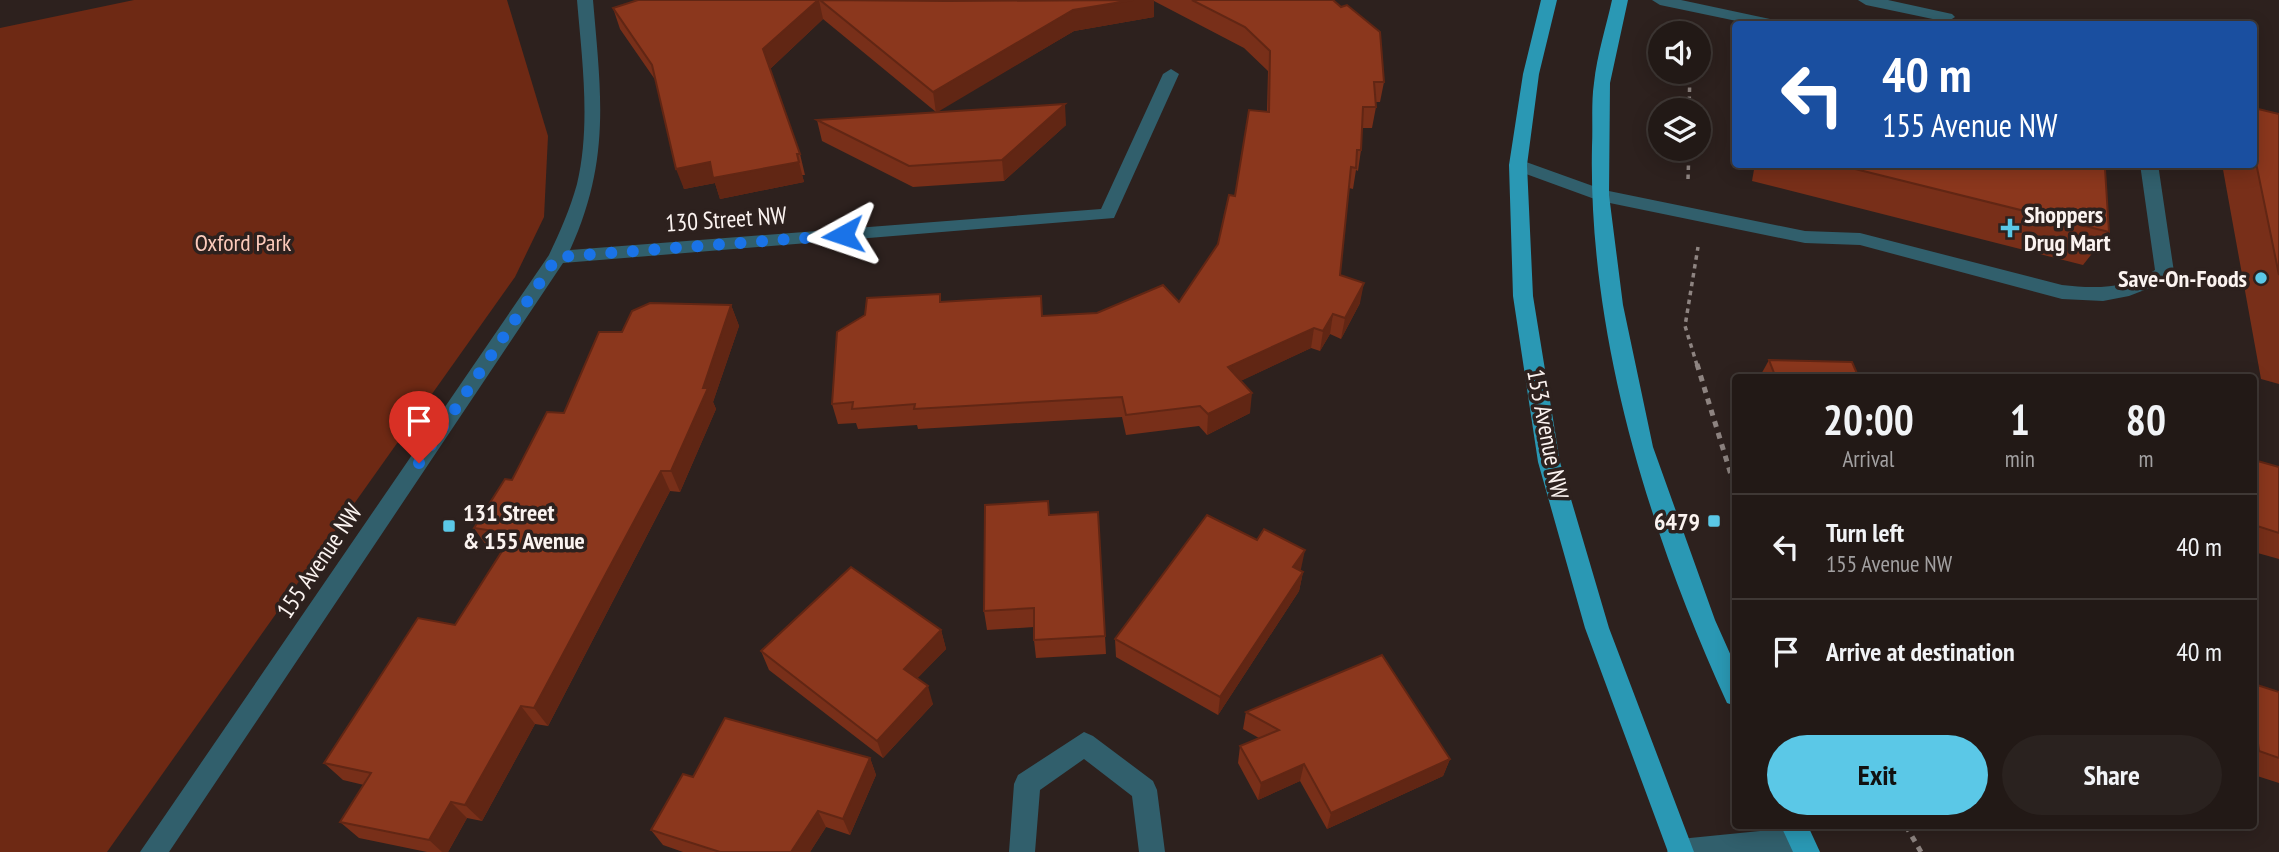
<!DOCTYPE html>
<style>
body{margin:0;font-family:"PT Sans Narrow",sans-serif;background:#2a221f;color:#f1f3f6;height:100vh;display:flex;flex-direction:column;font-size:26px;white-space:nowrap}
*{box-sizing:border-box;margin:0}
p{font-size:23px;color:#a2a0a1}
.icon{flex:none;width:38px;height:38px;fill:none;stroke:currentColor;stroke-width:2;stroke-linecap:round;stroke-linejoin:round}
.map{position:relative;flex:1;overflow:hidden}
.details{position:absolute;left:1732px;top:374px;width:525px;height:455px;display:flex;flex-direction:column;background:#221916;border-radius:7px;box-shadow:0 4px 18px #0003,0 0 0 2px #3f3835}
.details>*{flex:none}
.top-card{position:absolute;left:1732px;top:21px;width:525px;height:147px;border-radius:7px;box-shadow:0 4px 18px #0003,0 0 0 2px #3f3835;background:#1a4fa0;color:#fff;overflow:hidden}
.controls{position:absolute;left:1648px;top:21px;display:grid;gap:14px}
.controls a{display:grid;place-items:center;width:63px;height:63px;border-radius:50%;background:#221916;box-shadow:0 4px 18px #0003,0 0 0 2px #3f3835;font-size:35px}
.pin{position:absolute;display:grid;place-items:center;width:60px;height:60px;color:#fff;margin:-72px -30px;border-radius:50% 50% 50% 0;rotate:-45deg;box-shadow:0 0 7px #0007}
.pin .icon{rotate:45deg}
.me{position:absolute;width:77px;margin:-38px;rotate:265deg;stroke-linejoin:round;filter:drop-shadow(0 0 5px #0008)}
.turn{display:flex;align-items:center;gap:24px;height:147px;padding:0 35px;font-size:32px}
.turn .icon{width:91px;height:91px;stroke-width:2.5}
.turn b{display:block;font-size:49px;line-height:60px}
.eta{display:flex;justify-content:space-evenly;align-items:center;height:119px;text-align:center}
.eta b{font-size:42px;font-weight:700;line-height:49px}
.cta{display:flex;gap:14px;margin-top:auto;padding:14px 35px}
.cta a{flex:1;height:80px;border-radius:42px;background:#5bc8e7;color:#111;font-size:28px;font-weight:700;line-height:80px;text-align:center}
.cta a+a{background:#2a221f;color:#f1f3f6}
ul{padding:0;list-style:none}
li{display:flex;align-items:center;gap:21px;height:105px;padding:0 35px;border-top:2px solid #3f3835}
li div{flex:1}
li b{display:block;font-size:26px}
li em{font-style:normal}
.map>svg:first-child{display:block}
.green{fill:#6e2914}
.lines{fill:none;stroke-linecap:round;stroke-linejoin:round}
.path-far1{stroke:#8e8481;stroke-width:3.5;stroke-dasharray:4.5 4.5;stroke-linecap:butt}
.path{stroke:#8e8481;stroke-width:5;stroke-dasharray:6 6;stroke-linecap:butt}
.minor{fill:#315f6c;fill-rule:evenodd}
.major{fill:#2a98b4;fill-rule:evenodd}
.wall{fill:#782f19}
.shaded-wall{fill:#612614}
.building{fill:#8b371d;stroke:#612614;stroke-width:2}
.route{stroke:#1a73e8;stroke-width:12;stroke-dasharray:0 21.6}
.poi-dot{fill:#5bc8e7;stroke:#2d211e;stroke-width:2.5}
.labels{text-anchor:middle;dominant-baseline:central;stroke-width:7;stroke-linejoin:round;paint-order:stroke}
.poi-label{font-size:24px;font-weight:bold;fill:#fbf3f0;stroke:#2d211e;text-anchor:start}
.street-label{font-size:24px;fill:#fbf3f0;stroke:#2d211e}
.park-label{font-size:24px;fill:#fccabb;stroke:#2d211e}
</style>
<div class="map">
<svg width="2279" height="852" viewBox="0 0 2279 852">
<rect width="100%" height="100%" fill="#2d211e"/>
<path class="green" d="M 134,0 L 507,0 L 548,136 L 544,217 L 515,277 L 107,852 L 0,852 L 0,28 Z"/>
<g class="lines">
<g class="path-far1">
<path d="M 1689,110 L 1690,72"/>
<path d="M 1688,179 L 1689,149"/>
<path d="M 1697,365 L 1685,326 L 1698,247"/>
</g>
<g class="path">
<path d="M 1697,364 L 1736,491"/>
<path d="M 1906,826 L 1921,852"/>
</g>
<g class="minor">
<path d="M 577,0 L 593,0 C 601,94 611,160 570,250 L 1101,209 L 1163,74 L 1171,69 L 1179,74 L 1114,218 L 563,263 L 169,852 L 140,852 L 549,255 C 560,232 570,209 577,184 C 591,125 582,60 577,0 Z"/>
<path d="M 1652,0 L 1681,0 L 1770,19 L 1778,24 L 1751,24 L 1660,5 Z"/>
<path d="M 1858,0 L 1888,0 L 1952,14 L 1955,17 L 1947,22 L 1866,5 Z"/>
<path d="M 1518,159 L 1604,190 L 1805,231 L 1860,233 L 2062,285 C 2095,289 2127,289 2155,270 L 2140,164 L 2158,164 L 2174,272 L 2160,284 L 2129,296 L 2103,301 L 2062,299 L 1860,245 L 1805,243 L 1600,201 L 1512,169 L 1509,165 L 1512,161 Z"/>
<path d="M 1084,732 L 1093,736 L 1153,781 L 1157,790 L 1165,852 L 1139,852 L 1132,796 L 1084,759 L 1040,790 L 1035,852 L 1009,852 L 1014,784 L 1018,775 Z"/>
<path d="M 1800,827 L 1809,831 L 1813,840 L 1809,849 L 1803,852 L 1667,852 L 1670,843 L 1680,839 Z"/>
</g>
<g class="major">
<path d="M 1541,0 L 1557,0 L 1539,74 L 1527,165 L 1533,296 L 1560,462 L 1609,628 L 1694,852 L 1668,852 L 1585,628 L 1538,462 L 1513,296 L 1509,165 L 1523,74 Z"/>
<path d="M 1612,0 L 1628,0 L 1610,83 L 1609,195 L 1623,305 L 1653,447 L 1715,620 L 1736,667 L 1736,706 L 1727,703 C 1649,532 1588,335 1592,146 C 1593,125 1591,103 1594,83 C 1597,55 1606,27 1612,0 Z"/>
<path d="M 1781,826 L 1808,826 L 1820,852 L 1793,852 Z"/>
</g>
</g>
<g class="wall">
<path d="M 636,0 L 1333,0 L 1384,82 L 1380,102 L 1376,102 L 1376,107 L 1372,128 L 1362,128 L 1361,150 L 1358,171 L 1356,170 L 1353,189 L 1349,188 L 1340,275 L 1360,303 L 1341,339 L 1330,334 L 1320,351 L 1311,348 L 1240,381 L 1250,413 L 1207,435 L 1199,426 L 1126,435 L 1122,417 L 918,429 L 917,425 L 858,429 L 856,423 L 838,424 L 832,404 L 941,302 L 1043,316 L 1097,313 L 1179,302 L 1218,244 L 1267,112 L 1268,71 L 1244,48 L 1154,1 L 1154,17 L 1074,31 L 936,112 L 1066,125 L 1004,181 L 913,187 L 822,141 L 817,120 L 936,112 L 823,19 L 770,69 L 800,154 L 805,175 L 802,175 L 804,182 L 720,199 L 715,183 L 684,189 L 656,81 L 620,29 L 613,8 L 637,1 Z"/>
<path d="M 2254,108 L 2279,114 L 2279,384 L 2261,379 L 2222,164 L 2254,164 Z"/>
<path d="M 1755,164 L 2087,164 L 2109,232 L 2083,265 L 1752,181 Z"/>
<path d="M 731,305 L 739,326 L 713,402 L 716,409 L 680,492 L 670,491 L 548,726 L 535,724 L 482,821 L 467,818 L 448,852 L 427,852 L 359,838 L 340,822 L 364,785 L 343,780 L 324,763 L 455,625 L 503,550 L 488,548 L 474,528 L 564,413 L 622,332 Z"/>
<path d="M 1769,360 L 1859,378 L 1759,378 Z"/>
<path d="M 2254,460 L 2279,467 L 2279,559 L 2254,552 Z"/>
<path d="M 1098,512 L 1106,654 L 1036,658 L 1034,640 L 1034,627 L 987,630 L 984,611 L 1049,515 Z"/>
<path d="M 1301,569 L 1300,570 L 1303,572 L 1299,591 L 1218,715 L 1116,657 L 1115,639 Z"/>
<path d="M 941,630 L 946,649 L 917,678 L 933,704 L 883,758 L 769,670 L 761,651 Z"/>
<path d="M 2254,684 L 2279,692 L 2279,783 L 2254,775 Z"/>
<path d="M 1246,712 L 1450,759 L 1443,776 L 1327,829 L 1300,781 L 1258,800 L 1238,763 L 1240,746 L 1259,738 L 1243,729 Z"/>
<path d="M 870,758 L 876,775 L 850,835 L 826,827 L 810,852 L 683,852 L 663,845 L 651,830 L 693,777 Z"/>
</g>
<g class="shaded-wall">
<path d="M 818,0 L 819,0 L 823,19 L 769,70 L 763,49 Z"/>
<path d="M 1133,0 L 1154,0 L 1154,17 L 1074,31 L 936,113 L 933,92 L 1073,10 Z"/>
<path d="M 1065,104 L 1066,125 L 1004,181 L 1002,160 Z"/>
<path d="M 797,154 L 804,182 L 720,199 L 715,183 L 684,189 L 676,169 L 710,162 Z"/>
<path d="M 1364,283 L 1360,303 L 1341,339 L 1345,318 Z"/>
<path d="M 731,305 L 739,326 L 713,402 L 716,409 L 680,492 L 671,471 L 703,388 Z"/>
<path d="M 1333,314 L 1330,334 L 1320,351 L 1323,331 Z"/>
<path d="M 1314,328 L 1311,348 L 1226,388 L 1228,367 Z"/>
<path d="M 1252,393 L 1250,413 L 1207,435 L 1208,414 Z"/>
<path d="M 661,471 L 670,491 L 548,726 L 534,708 Z"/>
<path d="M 1305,550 L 1301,569 L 1290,586 L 1293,567 Z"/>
<path d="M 1303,572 L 1299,591 L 1218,715 L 1220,697 Z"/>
<path d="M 941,630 L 946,649 L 909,687 L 904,669 Z"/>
<path d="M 928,686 L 933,704 L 883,758 L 877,741 Z"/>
<path d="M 521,706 L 535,724 L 482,821 L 465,805 Z"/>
<path d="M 870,758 L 876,775 L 850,835 L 843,819 Z"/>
<path d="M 1450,759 L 1443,776 L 1327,829 L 1331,813 Z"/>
<path d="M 1304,764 L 1300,781 L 1258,800 L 1261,783 Z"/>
<path d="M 451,802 L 467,818 L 448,852 L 442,852 L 429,840 Z"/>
<path d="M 818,811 L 826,827 L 810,852 L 791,852 Z"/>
</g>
<g class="building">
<path d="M 638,0 L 818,0 L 763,49 L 800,154 L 797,154 L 799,162 L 713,178 L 710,162 L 676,169 L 652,65 L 613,8 Z"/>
<path d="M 820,0 L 947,1 L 1133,0 L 1073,10 L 933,92 Z"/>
<path d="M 1192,0 L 1333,0 L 1341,7 L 1347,5 L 1380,32 L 1384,82 L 1374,82 L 1376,107 L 1363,107 L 1361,150 L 1357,150 L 1356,168 L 1351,167 L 1340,275 L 1364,283 L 1345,318 L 1333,314 L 1323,331 L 1314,328 L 1228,367 L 1252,393 L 1208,414 L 1200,406 L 1126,415 L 1122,397 L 914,409 L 915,404 L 852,409 L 853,402 L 832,404 L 837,332 L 865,315 L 867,298 L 940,294 L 940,302 L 1041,296 L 1042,316 L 1097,313 L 1163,285 L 1179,302 L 1218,244 L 1229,195 L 1235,196 L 1249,110 L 1269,112 L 1270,51 L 1245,27 Z"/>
<path d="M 1065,104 L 1002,160 L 909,166 L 817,120 Z"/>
<path d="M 2254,108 L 2279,114 L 2279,275 L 2254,153 Z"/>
<path d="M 1835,164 L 2087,164 L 2105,169 L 2109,232 Z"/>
<path d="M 650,303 L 731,305 L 703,388 L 708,388 L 671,471 L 661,471 L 534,708 L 521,706 L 465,805 L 451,802 L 429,840 L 340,822 L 371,773 L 324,763 L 418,618 L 455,625 L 513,534 L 474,528 L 505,479 L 512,480 L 547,412 L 564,413 L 599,332 L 622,332 L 632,311 Z"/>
<path d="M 1769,360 L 1852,362 L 1859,378 L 1776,378 Z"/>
<path d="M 2254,460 L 2279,467 L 2279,533 L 2254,525 Z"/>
<path d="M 1048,501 L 1049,515 L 1098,512 L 1105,636 L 1034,640 L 1034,608 L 984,611 L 985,505 Z"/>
<path d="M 1207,515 L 1257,540 L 1264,529 L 1305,550 L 1293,567 L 1303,572 L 1220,697 L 1115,639 Z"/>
<path d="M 851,567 L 941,630 L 904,669 L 928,686 L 877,741 L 761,651 Z"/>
<path d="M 1382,655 L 1450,759 L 1331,813 L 1304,764 L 1261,783 L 1240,746 L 1279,730 L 1246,712 Z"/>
<path d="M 2254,684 L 2279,692 L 2279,758 L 2259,751 L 2254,716 Z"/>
<path d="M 725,718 L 870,758 L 843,819 L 818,811 L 791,852 L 720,852 L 651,830 L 683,774 L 693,777 Z"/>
</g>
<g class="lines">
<path class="route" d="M 419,463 L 557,257 L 843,235"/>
</g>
<g class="poi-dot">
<path d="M2006.5 217.5h7v7h7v7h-7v7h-7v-7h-7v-7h7z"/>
<circle cx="2261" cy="278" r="7"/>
<rect x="1707" y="514" width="14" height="14" rx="3.5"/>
<rect x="442" y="519" width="14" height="14" rx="3.5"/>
</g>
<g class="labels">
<g class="poi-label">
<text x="2024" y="214">Shoppers<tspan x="2024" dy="28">Drug Mart</tspan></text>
<text x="2247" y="278" text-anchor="end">Save-On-Foods</text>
<text x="463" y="512">131 Street<tspan x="463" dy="28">&amp; 155 Avenue</tspan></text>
<text x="1700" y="521" text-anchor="end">6479</text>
</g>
<g class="street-label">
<text transform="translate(726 219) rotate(-4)">130 Street NW</text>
<text transform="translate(1548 434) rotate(79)">153 Avenue NW</text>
<text transform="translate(319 561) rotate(-56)">155 Avenue NW</text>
</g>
<g class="park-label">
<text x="243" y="242">Oxford Park</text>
</g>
</g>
</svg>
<div class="controls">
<a><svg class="icon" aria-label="sound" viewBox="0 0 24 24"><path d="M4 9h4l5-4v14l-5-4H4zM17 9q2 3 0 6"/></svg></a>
<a><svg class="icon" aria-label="layers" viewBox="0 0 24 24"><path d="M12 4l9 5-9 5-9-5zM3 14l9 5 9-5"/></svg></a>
</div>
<div class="pin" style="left:419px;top:463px;background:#d93025"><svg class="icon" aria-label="arrive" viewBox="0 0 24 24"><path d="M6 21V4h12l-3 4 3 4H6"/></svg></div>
<svg class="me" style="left:843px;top:235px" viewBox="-20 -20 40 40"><path d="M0-17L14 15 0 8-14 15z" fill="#1a73e8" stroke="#fff" stroke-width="4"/></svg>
<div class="top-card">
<div class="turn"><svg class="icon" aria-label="left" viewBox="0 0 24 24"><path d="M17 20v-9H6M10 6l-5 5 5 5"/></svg><div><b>40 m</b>155 Avenue NW</div></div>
</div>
<section class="details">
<div class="eta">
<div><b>20:00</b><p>Arrival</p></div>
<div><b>1</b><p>min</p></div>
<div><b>80</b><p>m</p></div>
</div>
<ul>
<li><svg class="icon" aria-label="left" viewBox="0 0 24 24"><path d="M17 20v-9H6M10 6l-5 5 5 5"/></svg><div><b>Turn left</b><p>155 Avenue NW</p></div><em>40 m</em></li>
<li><svg class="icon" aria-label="arrive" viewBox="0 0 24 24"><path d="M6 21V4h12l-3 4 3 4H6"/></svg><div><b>Arrive at destination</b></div><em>40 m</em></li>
</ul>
<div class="cta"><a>Exit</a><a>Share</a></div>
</section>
</div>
